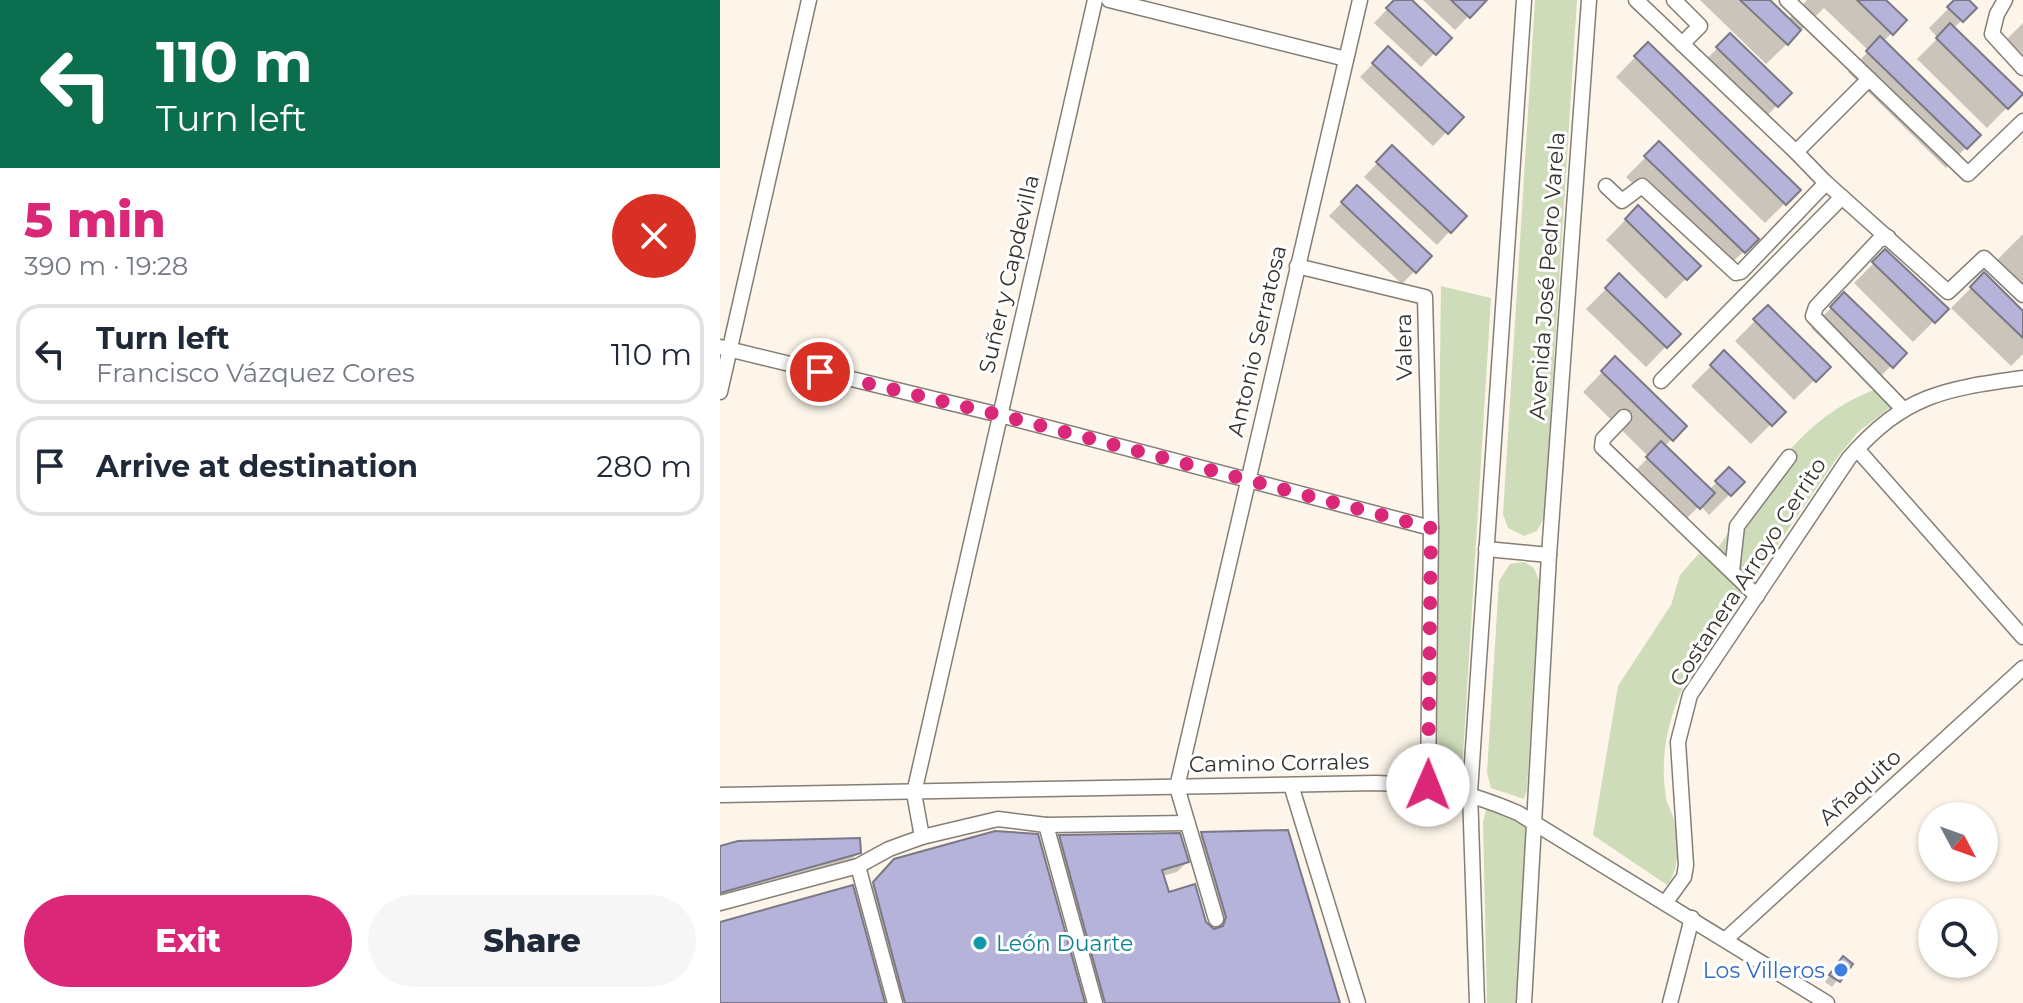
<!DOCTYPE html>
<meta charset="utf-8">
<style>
body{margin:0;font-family:Montserrat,sans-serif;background:#f6f6f7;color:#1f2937;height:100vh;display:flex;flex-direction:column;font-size:30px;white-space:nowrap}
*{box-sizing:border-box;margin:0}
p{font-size:26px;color:#747a83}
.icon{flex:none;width:44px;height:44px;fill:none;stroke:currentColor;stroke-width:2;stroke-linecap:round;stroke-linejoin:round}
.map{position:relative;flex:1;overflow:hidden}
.side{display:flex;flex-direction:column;background:#fff;width:720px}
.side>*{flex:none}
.top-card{background:#0b6e4f;color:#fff;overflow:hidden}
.needle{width:52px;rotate:131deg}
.controls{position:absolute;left:1198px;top:802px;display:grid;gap:16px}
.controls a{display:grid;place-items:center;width:80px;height:80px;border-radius:50%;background:#fff;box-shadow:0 2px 6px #0004;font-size:40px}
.pin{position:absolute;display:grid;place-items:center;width:68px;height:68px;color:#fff;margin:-34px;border:4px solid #fff;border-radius:50%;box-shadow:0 2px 8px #0007}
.me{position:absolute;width:88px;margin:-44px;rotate:1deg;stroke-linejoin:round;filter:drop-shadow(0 0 6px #0008)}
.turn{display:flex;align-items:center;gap:28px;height:168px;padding:0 24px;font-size:36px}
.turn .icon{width:104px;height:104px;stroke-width:2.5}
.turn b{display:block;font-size:56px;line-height:68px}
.round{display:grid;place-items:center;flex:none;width:84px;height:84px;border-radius:42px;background:#f6f6f7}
.head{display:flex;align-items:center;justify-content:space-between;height:136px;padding:0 24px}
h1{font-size:48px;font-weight:800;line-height:60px;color:#db2777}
.button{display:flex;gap:16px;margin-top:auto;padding:16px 24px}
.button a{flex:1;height:92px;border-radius:48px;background:#db2777;color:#fff;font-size:32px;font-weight:800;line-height:92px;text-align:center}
.button a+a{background:#f6f6f7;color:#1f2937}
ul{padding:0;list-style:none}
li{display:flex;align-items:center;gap:24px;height:100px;margin:0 16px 12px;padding:0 8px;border:4px solid #e0e1e3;border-radius:24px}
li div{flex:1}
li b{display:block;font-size:30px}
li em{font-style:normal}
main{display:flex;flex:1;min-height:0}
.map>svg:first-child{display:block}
.green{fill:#cedcba}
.shadow{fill:#0003}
.building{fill:#b6b3db;stroke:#7a7985;stroke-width:2}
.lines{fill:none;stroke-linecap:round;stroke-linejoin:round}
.minor-casing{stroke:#857e74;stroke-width:17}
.minor{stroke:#fff;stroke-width:14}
.route{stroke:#db2777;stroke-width:14;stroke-dasharray:0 25.2}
.culture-dot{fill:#0f9aa8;stroke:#fff;stroke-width:3}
.shop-dot{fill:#3f7fe0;stroke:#fff;stroke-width:3}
.labels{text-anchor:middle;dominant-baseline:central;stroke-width:6;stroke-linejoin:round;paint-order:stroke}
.street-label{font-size:22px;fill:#36332f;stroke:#fff}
.culture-label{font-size:22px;fill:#0d838f;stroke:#fff;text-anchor:start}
.shop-label{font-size:22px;fill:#366cbe;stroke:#fff;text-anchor:end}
</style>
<main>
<section class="side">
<div class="top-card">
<div class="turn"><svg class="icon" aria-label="left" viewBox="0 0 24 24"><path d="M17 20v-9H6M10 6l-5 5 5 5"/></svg><div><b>110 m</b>Turn left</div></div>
</div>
<div class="head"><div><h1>5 min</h1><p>390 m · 19:28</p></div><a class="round" style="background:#d93025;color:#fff"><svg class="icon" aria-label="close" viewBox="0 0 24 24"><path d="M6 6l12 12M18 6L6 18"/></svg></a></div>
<ul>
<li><svg class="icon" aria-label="left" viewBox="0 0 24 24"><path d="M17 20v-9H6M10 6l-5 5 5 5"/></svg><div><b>Turn left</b><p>Francisco Vázquez Cores</p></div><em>110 m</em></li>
<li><svg class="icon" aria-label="arrive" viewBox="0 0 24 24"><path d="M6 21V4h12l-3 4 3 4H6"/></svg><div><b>Arrive at destination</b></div><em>280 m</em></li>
</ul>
<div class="button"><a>Exit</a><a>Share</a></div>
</section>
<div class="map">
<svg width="1303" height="1003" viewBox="0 0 1303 1003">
<rect width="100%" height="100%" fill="#fdf5e9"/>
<g class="green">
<path d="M 815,0 L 857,0 L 824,518 L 817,531 L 804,536 L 788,528 L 783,514 Z"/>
<path d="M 721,286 L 771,298 L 743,756 L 739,768 L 729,773 L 719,769 L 715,754 Z"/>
<path d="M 1154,390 L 1171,407 L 1138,432 L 1117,458 L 1030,585 L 997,549 C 1041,487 1079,418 1154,390 Z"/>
<path d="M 983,549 L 1024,592 C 978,650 933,720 946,797 C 946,803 951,809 952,814 C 959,833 961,870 947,885 L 873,835 L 898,686 L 951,605 L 960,575 Z"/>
<path d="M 804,562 L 814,568 L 820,583 L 807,789 L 804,799 L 771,788 L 767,773 L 779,581 L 790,564 Z"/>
<path d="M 774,809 L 800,821 L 807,830 L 798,1003 L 767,1003 L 763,822 L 766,810 Z"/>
</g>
<g class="shadow">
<path d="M 676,0 L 689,0 L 729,38 L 701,67 L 654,23 Z"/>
<path d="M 703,0 L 762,0 L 763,1 L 735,30 Z"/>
<path d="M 980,0 L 1047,0 L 1068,20 L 1087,0 L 1163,0 L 1184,20 L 1163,42 L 1258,135 L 1226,168 L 1128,72 L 1149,51 L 1104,8 L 1046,64 Z"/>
<path d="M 1237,0 L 1246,0 L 1254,8 L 1233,29 L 1300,94 L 1267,128 L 1197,59 L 1218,38 L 1209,28 Z"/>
<path d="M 1303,23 L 1303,58 L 1285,41 Z"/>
<path d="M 1010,36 L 1069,93 L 1037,126 L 977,68 Z"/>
<path d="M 928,44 L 1078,190 L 1045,223 L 896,77 Z"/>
<path d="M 668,48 L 741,117 L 713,146 L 640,77 Z"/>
<path d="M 939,144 L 1036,239 L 1003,272 L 906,177 Z"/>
<path d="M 672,148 L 744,216 L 717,245 L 644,177 Z"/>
<path d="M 637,187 L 709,256 L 682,284 L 609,216 Z"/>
<path d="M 918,207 L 978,266 L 946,299 L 886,240 Z"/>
<path d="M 1303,234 L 1303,287 L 1276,261 Z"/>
<path d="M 1165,252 L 1226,309 L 1193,342 L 1134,283 Z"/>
<path d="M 1264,275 L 1303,314 L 1303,354 L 1291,366 L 1231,308 Z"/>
<path d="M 899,276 L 958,334 L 926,367 L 866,309 Z"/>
<path d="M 1124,295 L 1184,353 L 1151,386 L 1091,328 Z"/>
<path d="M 1048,308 L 1108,367 L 1074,400 L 1015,341 Z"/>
<path d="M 1004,353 L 1063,412 L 1031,444 L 971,386 Z"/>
<path d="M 895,359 L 964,426 L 944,447 L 989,490 L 1009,470 L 1022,482 L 989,515 L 980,505 L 958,527 L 908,478 L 929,457 L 863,392 Z"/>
<path d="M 566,832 L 618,1003 L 373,1003 L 330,847 L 340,837 L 467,862 L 457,872 L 442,876 L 447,895 L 495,932 L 472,844 L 482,834 Z"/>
<path d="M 0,848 L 139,852 L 129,862 L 0,898 Z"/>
<path d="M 175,861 L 363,1003 L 173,1003 L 144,893 Z"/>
<path d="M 1130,964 L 1112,987 L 1105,982 L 1117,965 Z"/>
</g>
<g class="building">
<path d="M 674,0 L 692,0 L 732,38 L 716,55 L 666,8 Z"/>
<path d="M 731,0 L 767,0 L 750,18 Z"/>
<path d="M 1020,0 L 1050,0 L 1081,30 L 1068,45 Z"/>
<path d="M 1137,0 L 1166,0 L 1187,20 L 1173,35 Z"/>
<path d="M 1234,0 L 1249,0 L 1257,8 L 1243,22 L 1227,7 Z"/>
<path d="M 1230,23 L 1303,94 L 1288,109 L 1216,38 Z"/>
<path d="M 1010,33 L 1072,93 L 1058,107 L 996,47 Z"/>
<path d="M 1160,36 L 1261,135 L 1247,149 L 1146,51 Z"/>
<path d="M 928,42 L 1081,190 L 1066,205 L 914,56 Z"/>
<path d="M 668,46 L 744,117 L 728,134 L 652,63 Z"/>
<path d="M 939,141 L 1039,239 L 1025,253 L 924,156 Z"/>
<path d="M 672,145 L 747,216 L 731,233 L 656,162 Z"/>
<path d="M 637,185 L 712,256 L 696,273 L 621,202 Z"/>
<path d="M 918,205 L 981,266 L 967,280 L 905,219 Z"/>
<path d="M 1165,249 L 1229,309 L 1215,323 L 1152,262 Z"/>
<path d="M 1264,272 L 1303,311 L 1303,338 L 1250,287 Z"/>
<path d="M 899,273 L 961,334 L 947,348 L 885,288 Z"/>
<path d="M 1124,292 L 1187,353 L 1173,368 L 1110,307 Z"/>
<path d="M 1048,305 L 1111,367 L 1096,382 L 1033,319 Z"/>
<path d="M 1004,350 L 1066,412 L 1052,426 L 990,365 Z"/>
<path d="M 895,356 L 967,426 L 953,441 L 881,371 Z"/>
<path d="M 941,441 L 995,493 L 980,509 L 926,457 Z"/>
<path d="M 1009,467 L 1025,482 L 1011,496 L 995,481 Z"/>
<path d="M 568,830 L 620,1003 L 385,1003 L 339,835 L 460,833 L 469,862 L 442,870 L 449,892 L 475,884 L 486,922 L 494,929 L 503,926 L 506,917 L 481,832 Z"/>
<path d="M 275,831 L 318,834 L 365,1003 L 185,1003 L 153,882 L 174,859 Z"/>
<path d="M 140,838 L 141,853 L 0,893 L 0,846 L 18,841 Z"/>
<path d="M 133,885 L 165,1003 L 0,1003 L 0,922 Z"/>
<path d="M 1123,956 L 1133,964 L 1120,982 L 1109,975 Z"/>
</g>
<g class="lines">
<defs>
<g id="minor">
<path d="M 389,0 L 626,59"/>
<path d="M 916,0 L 1076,152"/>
<path d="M 954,0 L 980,26 L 962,44"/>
<path d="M 1067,0 L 1248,174 L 1303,121"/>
<path d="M 1285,0 L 1277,14 L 1272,34 L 1303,68"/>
<path d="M 1104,181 L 1228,292 L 1264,258 L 1303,295"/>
<path d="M 886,186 L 902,201 L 922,186 L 1016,273 L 1021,272 L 1103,186 L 1104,181 L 1076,152 L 1149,79"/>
<path d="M 1168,237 L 1159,240 L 1096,307 L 1093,316 L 1183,409"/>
<path d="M 577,266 L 705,297 L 711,528 L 708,785"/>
<path d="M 0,347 L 280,415 L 711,528"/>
<path d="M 941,381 L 1122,197"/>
<path d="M 0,392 L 89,0"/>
<path d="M 904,417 L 883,439 L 882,447 L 1037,596"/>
<path d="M 1137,449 L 1303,637"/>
<path d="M 766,549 L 829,555"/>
<path d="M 1012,571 L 1017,526 L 1069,457"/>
<path d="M 571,785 L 638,1003"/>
<path d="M 0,795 L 656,783 C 715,785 744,790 798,813 L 1107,1003"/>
<path d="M 326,825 L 375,1003"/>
<path d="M 202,837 L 278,819 L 326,825 L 467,823"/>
<path d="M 138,866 L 175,1003"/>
<path d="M 946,902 L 964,877 L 966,865 L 958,742 L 970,695 L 1129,458 C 1184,395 1223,389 1303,378"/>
<path d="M 0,903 L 138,866 L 169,849 L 202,837 L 194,793 L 375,0"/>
<path d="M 496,919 L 457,787 L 640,0"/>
<path d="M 1006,939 L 1303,668"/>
<path d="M 757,1003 L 750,792 L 804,0"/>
<path d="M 804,1003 L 829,555 L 869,0"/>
<path d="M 950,1003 L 972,918"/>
</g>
</defs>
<use href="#minor" class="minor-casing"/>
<use href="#minor" class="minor"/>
</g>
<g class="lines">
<path class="route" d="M 100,372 L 280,415 L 711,528 L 708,785"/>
</g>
<circle class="culture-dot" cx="260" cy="943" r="8"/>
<circle class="shop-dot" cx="1121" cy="970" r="8"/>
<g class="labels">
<g class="street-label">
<text transform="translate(289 274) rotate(-77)">Suñer y Capdevilla</text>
<text transform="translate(827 276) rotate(-86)">Avenida José Pedro Varela</text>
<text transform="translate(537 341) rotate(-77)">Antonio Serratosa</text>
<text transform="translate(684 347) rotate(-91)">Valera</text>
<text transform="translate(1028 572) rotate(-57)">Costanera Arroyo Cerrito</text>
<text transform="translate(559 763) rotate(-1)">Camino Corrales</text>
<text transform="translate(1140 787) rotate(-42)">Añaquito</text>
</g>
<g class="culture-label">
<text x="276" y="943">León Duarte</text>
</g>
<g class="shop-label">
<text x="1105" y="970">Los Villeros</text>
</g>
</g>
</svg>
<div class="controls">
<a><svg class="needle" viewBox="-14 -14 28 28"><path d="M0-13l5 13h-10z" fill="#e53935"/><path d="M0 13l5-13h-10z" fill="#747a83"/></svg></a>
<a><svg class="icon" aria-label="search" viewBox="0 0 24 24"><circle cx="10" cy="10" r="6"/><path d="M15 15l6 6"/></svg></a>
</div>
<div class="pin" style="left:100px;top:372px;background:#d93025"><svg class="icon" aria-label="arrive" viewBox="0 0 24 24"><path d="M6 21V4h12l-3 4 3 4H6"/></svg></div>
<svg class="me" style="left:708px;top:785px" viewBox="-20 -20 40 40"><circle r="19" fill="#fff"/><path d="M0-13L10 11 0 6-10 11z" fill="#db2777"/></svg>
</div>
</main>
